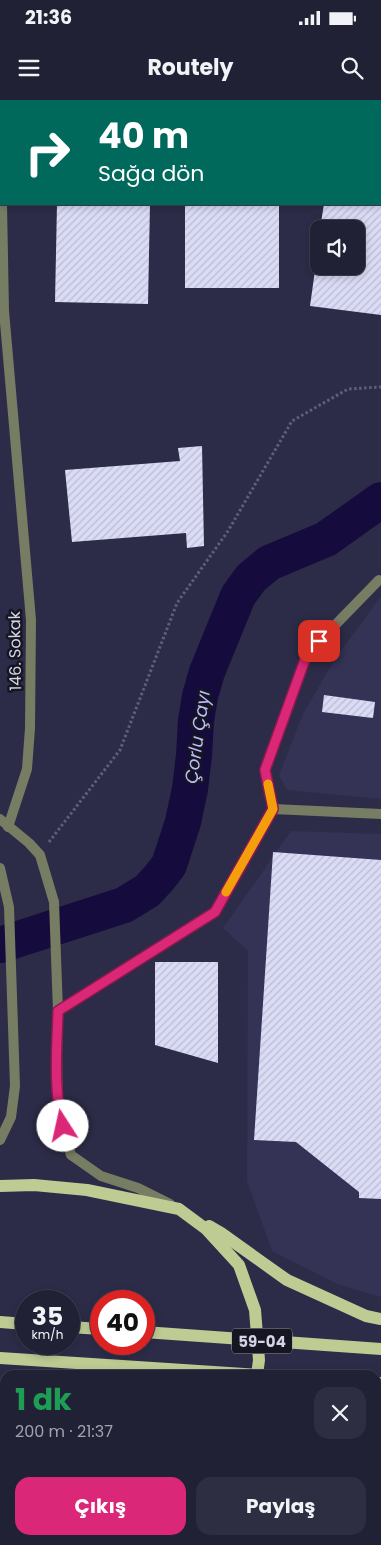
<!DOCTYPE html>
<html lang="tr">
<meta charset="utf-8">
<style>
body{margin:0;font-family:Poppins,sans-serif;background:#2d2e42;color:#f1f3f6;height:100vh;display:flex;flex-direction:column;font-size:19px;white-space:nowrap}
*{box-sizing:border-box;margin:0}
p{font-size:16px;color:#a2a3ad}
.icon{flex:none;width:28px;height:28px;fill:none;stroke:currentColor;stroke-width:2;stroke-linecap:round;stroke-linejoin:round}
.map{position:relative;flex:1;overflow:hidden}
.sheet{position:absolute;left:0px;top:1270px;width:381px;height:175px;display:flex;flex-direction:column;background:#212136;border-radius:15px 15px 0 0;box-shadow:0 2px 8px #0003,0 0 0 1px #3e3e51}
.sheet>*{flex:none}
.hud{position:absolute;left:0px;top:0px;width:381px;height:105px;box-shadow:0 2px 8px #0003,0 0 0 1px #3e3e51;background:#00695c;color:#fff;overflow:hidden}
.controls{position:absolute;left:310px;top:120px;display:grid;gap:10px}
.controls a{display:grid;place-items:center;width:55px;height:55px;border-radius:10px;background:#212136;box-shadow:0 2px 8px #0003,0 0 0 1px #3e3e51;font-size:25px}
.speed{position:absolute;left:15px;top:1190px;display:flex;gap:10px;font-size:25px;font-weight:700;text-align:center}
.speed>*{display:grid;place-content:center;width:65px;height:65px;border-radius:50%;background:#212136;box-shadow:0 2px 8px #0003,0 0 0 1px #3e3e51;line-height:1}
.speed small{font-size:12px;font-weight:400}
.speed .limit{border:8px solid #d22;background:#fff;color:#111}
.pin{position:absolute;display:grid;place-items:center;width:42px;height:42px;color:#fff;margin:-21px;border-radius:10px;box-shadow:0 2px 8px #0006}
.me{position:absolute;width:55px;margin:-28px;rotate:350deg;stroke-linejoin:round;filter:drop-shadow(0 0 4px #0008)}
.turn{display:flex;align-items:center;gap:18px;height:105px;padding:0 15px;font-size:22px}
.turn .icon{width:65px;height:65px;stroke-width:2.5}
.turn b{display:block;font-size:35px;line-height:42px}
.round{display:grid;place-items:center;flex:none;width:52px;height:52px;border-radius:15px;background:#2d2e42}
.head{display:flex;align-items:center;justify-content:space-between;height:85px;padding:0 15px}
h1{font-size:30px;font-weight:700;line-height:38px;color:#1e9e55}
.action{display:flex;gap:10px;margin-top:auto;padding:10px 15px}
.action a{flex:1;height:58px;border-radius:15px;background:#db2777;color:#fff;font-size:20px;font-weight:700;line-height:58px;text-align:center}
.action a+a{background:#2d2e42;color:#f1f3f6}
.status{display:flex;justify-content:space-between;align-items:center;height:35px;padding:0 25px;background:#212136;direction:ltr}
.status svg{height:14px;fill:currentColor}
header{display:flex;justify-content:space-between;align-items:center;height:65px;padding:0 15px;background:#212136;font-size:22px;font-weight:700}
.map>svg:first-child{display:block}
.built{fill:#343255}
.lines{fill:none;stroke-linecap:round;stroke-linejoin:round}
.river{stroke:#150b3c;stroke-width:36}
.building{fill:url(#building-hatch)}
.path{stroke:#5f5f78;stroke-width:3;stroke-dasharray:2.5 2.5;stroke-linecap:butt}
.service{stroke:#777d62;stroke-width:10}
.minor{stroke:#777d62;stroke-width:10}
.tertiary{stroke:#777d62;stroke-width:10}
.secondary{stroke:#9fa97e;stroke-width:10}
.primary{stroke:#becb93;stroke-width:12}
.route-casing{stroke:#8e194d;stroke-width:12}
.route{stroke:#db2777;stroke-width:9}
.slow{stroke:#f59e0b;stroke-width:9}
.labels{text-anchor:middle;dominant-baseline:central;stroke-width:5;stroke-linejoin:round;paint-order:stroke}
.shield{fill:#161622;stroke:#9a9bab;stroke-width:1}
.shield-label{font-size:15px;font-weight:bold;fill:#d3d4e6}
.street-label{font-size:16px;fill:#d3d4e6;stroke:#161622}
.water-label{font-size:18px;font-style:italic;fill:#bbbbfe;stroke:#161622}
</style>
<div class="status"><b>21:36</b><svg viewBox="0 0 49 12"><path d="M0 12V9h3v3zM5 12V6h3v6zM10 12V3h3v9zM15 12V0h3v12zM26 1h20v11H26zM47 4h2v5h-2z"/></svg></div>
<header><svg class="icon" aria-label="menu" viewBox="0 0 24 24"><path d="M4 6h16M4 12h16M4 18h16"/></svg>Routely<svg class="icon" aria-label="search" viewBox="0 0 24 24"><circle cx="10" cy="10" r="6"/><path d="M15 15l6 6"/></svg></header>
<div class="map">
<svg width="381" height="1445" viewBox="0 0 381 1445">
<defs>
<pattern id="building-hatch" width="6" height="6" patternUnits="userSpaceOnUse" patternTransform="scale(1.25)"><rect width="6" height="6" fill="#dadbf5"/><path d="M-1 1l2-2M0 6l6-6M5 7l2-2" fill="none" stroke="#bbbcd2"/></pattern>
</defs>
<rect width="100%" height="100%" fill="#2c2c48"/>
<g class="built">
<path d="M 381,496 L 381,699 L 287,690 L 279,675 L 303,614 L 333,562 Z"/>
<path d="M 291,731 L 381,734 L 381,1197 L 337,1184 L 272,1151 L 247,1081 L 248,851 L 223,828 Z"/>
</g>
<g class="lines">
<path class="river" d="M 0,845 L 124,805 L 147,791 L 159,778 L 169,765 L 183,722 L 190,689 L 194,655 L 196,621 L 200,596 L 207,572 L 238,496 L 251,478 L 269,463 L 326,439 L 381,400"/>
</g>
<g class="building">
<path d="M 57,104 L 150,104 L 148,204 L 55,202 Z"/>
<rect x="185" y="104" width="94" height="84"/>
<path d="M 324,104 L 381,104 L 381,215 L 310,206 L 318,149 L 319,166 L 356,166 L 356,129 L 320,129 Z"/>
<path d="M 202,346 L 204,446 L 187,448 L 186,433 L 72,442 L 65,370 L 180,361 L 178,348 Z"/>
<path d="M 324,595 L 375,602 L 373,618 L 322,612 Z"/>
<path d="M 273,752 L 381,760 L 381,1099 L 359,1098 L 359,1092 L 296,1042 L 254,1040 Z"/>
<path d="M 155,862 L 218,862 L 218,963 L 155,945 Z"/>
<path d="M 286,1440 L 290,1440 L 292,1445 L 273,1445 Z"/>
</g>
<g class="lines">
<path class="path" d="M 49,742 L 120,650 L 177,503 L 228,431 L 292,321 L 348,289 L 381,287"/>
<g class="service">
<path d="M 273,709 L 265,670 L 307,554 L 379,480"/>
<path d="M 58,911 L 215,812 L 273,709 L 381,714"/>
</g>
<g class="minor">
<path d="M 0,0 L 1,58"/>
<path d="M 217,0 L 234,1"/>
<path d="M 380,12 L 381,12"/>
<path d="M 2,104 L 4,211 L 31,520 L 30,628 L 27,669 L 8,727"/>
</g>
<g class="tertiary">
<path d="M 0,719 L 29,743 L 40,755 L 54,802 L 58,911 L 57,954 L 58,1012 L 71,1055 L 101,1076 L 138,1088 L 170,1104"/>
<path d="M 0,768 L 9,807 L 15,986 L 11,1017 L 0,1040"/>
</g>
<g class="secondary">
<path d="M 0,1431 L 5,1434"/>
<path d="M 14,1440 L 21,1445"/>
<path d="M 97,1445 L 97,1440"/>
</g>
<g class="primary">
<path d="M 0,1086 L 34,1085 L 87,1090 L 179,1109 L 206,1129 L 239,1165 L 255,1210 L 259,1260 L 257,1275"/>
<path d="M 209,1126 L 221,1133 L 287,1180 L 366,1216 L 381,1219"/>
<path d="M 0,1222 L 26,1224"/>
<path d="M 69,1227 L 101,1229"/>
<path d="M 144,1232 L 381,1249"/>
<path d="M 0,1258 L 259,1275"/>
<path d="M 376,1283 L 381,1283"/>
<path d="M 376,1307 L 381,1307"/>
<path d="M 0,1410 L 5,1411"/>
</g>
</g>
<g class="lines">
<defs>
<path id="route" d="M 63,1026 C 53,991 57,947 58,911 L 215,812 L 273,709 L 265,670 L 307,554 L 319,541"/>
</defs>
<use href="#route" class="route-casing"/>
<use href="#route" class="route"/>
<path class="slow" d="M 226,792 L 273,709 L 268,684"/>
</g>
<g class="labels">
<rect class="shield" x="232" y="1228.5" width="60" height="25" rx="4"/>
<g class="shield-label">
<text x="262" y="1241">59-04</text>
</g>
<g class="street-label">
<text transform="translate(15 551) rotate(-91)">146. Sokak</text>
</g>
<g class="water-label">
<text transform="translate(197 637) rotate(-82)">Çorlu Çayı</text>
</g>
</g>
</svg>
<div class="controls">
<a><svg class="icon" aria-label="sound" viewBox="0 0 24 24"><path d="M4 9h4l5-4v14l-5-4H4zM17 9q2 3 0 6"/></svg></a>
</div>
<div class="speed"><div>35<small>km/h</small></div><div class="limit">40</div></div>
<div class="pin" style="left:319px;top:541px;background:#d93025"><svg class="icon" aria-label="arrive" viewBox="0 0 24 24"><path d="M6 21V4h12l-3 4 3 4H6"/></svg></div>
<svg class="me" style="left:63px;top:1026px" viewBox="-20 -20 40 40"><circle r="19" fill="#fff"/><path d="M0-13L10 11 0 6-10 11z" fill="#db2777"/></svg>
<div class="hud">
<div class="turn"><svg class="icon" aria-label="right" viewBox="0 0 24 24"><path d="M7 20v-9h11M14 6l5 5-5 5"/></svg><div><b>40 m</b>Sağa dön</div></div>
</div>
<section class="sheet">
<div class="head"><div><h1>1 dk</h1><p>200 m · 21:37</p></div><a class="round"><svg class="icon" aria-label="close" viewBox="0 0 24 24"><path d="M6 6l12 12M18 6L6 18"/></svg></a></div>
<div class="action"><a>Çıkış</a><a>Paylaş</a></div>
</section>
</div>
